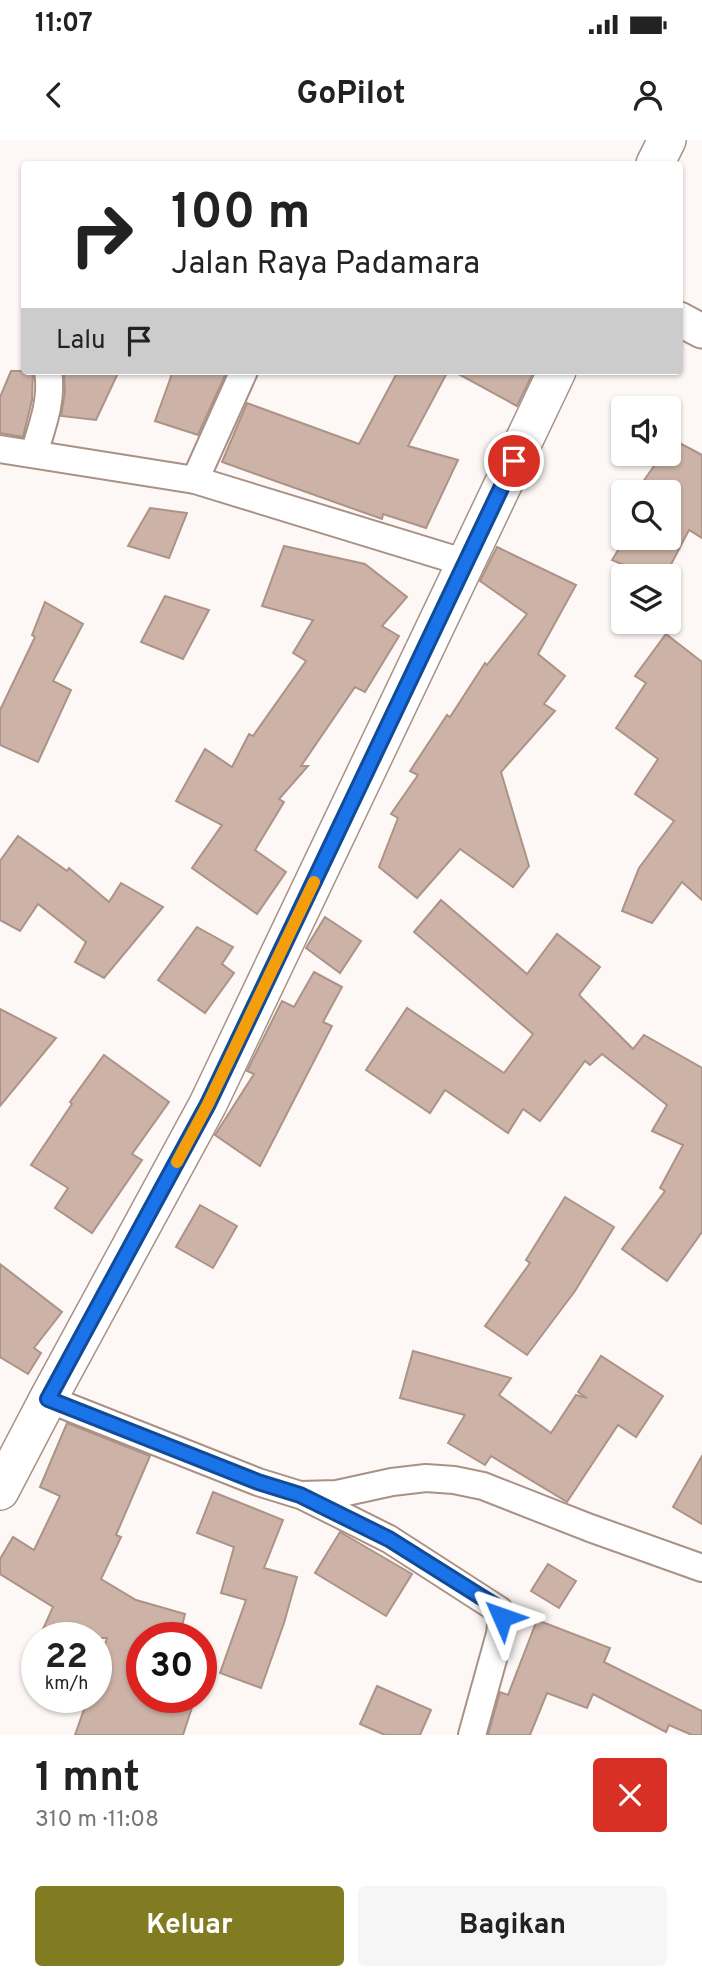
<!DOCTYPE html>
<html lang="id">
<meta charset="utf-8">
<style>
body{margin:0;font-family:Overpass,sans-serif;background:#f6f6f6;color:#222;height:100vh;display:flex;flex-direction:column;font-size:26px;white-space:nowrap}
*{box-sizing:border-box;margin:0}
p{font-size:23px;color:#767676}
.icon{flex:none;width:38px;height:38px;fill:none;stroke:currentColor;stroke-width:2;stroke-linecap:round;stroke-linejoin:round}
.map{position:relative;height:1595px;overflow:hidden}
.drawer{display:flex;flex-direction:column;background:#fff;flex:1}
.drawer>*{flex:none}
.top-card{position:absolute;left:21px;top:21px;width:662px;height:214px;border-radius:7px;box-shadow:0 2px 5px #0004;background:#fff;color:#222;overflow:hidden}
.fabs{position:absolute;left:611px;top:256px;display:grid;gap:14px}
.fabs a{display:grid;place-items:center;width:70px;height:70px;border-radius:7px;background:#fff;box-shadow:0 2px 5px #0004;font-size:35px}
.speed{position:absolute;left:21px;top:1482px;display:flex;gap:14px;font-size:35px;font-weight:700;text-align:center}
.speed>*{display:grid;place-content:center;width:91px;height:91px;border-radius:50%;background:#fff;box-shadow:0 2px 5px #0004;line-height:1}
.speed small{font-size:18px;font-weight:400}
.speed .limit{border:10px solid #d22;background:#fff;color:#111}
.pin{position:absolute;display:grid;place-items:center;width:60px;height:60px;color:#fff;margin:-30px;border:4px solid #fff;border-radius:50%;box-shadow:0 2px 7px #0007}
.me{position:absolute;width:77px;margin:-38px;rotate:313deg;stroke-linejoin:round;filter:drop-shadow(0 0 5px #0008)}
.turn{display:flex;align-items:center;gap:24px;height:147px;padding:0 35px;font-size:32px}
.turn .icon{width:91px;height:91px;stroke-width:2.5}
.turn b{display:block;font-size:49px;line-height:60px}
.then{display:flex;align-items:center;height:66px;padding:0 35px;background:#0003;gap:14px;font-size:26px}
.round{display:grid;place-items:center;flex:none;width:74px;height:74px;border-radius:7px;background:#f6f6f6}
.summary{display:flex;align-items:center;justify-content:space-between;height:119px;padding:0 35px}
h1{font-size:42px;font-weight:700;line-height:52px}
.action{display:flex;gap:14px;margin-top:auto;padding:14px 35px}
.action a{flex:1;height:80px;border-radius:7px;background:#817b22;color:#fff;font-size:28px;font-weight:700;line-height:80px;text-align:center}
.action a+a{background:#f6f6f6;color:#222}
.status{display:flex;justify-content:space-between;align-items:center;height:49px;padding:0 35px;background:#fff;direction:ltr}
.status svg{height:19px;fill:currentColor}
header{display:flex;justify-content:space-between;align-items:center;height:91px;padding:0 35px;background:#fff;font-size:32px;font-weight:700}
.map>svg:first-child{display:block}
.building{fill:#cdb3a7;stroke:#ac9387;stroke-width:2}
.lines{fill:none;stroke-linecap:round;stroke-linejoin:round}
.minor-casing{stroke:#aa9186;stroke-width:30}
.tertiary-casing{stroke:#aa9186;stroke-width:37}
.secondary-casing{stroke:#aa9186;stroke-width:40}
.minor{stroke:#fff;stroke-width:26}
.tertiary{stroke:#fff;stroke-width:33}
.secondary{stroke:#fff;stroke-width:37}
.route-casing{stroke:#114b97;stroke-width:18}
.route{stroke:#1a73e8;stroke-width:12}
.slow{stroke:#f59e0b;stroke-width:12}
</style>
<div class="status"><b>11:07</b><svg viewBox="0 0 49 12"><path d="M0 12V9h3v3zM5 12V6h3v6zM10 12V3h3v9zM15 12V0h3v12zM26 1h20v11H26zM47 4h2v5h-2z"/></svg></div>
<header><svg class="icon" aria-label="back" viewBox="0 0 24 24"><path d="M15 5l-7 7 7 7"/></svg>GoPilot<svg class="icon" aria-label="person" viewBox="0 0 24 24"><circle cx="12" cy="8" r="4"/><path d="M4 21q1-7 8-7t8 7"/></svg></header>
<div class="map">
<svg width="702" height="1595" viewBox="0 0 702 1595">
<rect width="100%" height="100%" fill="#fdf8f5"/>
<g class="building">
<path d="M 11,231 L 33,231 L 32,260 L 23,297 L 0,293 L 0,257 Z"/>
<path d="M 64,231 L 119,231 L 96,280 L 61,276 L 65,252 Z"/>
<path d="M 173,231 L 227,231 L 198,295 L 155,281 Z"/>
<path d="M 398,231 L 448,231 L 408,306 L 458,320 L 426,388 L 383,374 L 382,379 L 222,322 L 247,263 L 359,304 Z"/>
<path d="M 453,231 L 534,231 L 517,266 Z"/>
<path d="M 672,299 L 702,315 L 702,398 L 689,390 L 665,436 L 650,436 L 612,420 L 626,397 L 668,397 L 668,352 L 636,352 L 663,313 L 668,313 L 668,304 Z"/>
<path d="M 150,368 L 187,373 L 169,418 L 128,406 Z"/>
<path d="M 284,406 L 365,424 L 407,457 L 382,486 L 399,496 L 365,552 L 355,547 L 301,626 L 308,626 L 279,659 L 284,662 L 255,710 L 286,732 L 257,774 L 192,728 L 222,685 L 176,661 L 205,609 L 232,627 L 249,594 L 253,596 L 306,521 L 293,513 L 313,480 L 262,466 Z"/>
<path d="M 497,407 L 576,445 L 538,514 L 565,536 L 544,564 L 555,571 L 501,632 L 529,726 L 513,747 L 460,709 L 417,758 L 379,727 L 398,678 L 391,674 L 418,635 L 410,631 L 447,575 L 450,577 L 485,523 L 487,525 L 527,474 L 480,441 Z"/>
<path d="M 165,456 L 209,470 L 183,519 L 141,502 Z"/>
<path d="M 45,462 L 83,484 L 53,541 L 71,550 L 38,622 L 0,605 L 0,570 L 35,497 L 32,495 Z"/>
<path d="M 666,494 L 702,522 L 702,760 L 682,742 L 652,783 L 622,771 L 639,728 L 674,681 L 635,654 L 658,619 L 616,588 L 646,543 L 635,536 Z"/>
<path d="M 18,696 L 67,731 L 69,728 L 109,762 L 121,743 L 163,767 L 104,838 L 75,822 L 86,802 L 38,764 L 20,791 L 0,780 L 0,721 Z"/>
<path d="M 441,760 L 527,834 L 557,794 L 600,827 L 579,855 L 633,909 L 644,895 L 702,928 L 702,1092 L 667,1141 L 622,1109 L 665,1051 L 660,1048 L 683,1005 L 652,991 L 667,965 L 602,914 L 590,925 L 585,921 L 540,981 L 523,969 L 508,993 L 445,950 L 430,973 L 366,930 L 407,868 L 504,933 L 533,894 L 414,792 Z"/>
<path d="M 325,777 L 361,801 L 340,833 L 306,808 Z"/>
<path d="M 197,787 L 233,807 L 222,824 L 234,833 L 205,873 L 158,840 Z"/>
<path d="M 314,832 L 342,847 L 323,882 L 332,886 L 260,1026 L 215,995 L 254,934 L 247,931 L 282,861 L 294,867 Z"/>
<path d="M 0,869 L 56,898 L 0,966 Z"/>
<path d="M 104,915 L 169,962 L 132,1014 L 142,1020 L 92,1093 L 55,1068 L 68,1048 L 31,1025 L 72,964 L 70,962 Z"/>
<path d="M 565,1057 L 614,1087 L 575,1151 L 527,1215 L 485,1186 L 530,1123 L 526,1120 Z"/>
<path d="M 200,1065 L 237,1086 L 213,1128 L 176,1107 Z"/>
<path d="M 0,1124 L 62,1172 L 34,1208 L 41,1213 L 28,1234 L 0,1217 Z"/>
<path d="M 413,1211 L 511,1238 L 499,1255 L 551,1293 L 576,1255 L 587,1258 L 578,1252 L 601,1216 L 663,1256 L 636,1297 L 618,1285 L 567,1362 L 491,1316 L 485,1325 L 448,1303 L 465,1275 L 400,1258 Z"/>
<path d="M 67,1283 L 150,1316 L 116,1395 L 121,1397 L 101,1439 L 136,1460 L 185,1474 L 179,1498 L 142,1498 L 142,1558 L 195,1558 L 183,1595 L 75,1595 L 88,1558 L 96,1558 L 96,1532 L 107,1498 L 39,1498 L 53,1467 L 0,1434 L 0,1419 L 13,1397 L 34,1410 L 60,1356 L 40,1347 Z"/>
<path d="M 702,1316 L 702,1384 L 673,1367 Z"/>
<path d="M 213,1352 L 283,1380 L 264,1428 L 297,1437 L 284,1483 L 261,1548 L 220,1533 L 246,1460 L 221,1453 L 234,1407 L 197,1393 Z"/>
<path d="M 340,1392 L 412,1434 L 386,1476 L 315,1433 Z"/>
<path d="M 548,1424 L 576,1441 L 559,1468 L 531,1451 Z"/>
<path d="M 537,1480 L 610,1508 L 604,1522 L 702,1571 L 702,1595 L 692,1595 L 669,1585 L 666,1592 L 593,1554 L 587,1568 L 547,1553 L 530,1595 L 488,1595 L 500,1552 L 508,1555 Z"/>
<path d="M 377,1546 L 431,1570 L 420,1595 L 385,1595 L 360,1584 Z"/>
</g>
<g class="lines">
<defs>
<g id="minor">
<path d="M 0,309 L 195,340 L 466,423"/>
<path d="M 34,313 C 42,287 53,259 48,231"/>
<path d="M 195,340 L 244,231"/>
<path d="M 48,1259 L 258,1342 L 300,1355 L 337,1354 L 392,1342 L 426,1338 L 454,1340 L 483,1346 L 590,1388 L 702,1428"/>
<path d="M 305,1357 L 389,1399 L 499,1470 L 502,1477 L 500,1494 L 472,1595"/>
</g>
<path id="tertiary" d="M 679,179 L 702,191"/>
<g id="secondary">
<path d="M 655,24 L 667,0"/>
<path d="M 0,1351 L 48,1259 L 208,964 L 557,231"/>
</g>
</defs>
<use href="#minor" class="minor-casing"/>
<use href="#tertiary" class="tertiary-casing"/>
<use href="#secondary" class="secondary-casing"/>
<use href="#minor" class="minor"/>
<use href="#tertiary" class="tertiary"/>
<use href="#secondary" class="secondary"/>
</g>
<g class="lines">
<defs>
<path id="route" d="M 502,1477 L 494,1465 L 389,1399 L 300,1355 L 258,1342 L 48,1259 L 208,964 L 514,321"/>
</defs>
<use href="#route" class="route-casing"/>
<use href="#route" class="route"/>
<path class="slow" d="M 177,1022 L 208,964 L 314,742"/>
</g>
</svg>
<div class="fabs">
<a><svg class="icon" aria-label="sound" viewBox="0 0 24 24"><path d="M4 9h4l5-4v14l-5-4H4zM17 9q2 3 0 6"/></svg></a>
<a><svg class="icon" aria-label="search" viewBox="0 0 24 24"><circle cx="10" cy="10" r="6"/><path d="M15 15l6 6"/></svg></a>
<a><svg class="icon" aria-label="layers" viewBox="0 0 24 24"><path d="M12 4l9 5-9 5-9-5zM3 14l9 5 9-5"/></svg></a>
</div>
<div class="speed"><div>22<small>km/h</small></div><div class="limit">30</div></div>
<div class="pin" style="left:514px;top:321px;background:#d93025"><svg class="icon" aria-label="arrive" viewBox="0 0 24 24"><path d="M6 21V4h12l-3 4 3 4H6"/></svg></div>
<svg class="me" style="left:502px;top:1477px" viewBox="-20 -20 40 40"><path d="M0-17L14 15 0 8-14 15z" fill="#1a73e8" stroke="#fff" stroke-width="4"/></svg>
<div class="top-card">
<div class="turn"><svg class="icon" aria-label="right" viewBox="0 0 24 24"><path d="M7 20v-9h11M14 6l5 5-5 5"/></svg><div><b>100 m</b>Jalan Raya Padamara</div></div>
<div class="then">Lalu<svg class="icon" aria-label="arrive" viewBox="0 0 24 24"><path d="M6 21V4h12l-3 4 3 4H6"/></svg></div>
</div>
</div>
<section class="drawer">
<div class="summary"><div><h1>1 mnt</h1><p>310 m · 11:08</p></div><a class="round" style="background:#d93025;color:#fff"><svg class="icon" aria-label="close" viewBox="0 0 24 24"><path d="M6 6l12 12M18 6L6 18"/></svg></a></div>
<div class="action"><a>Keluar</a><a>Bagikan</a></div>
</section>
